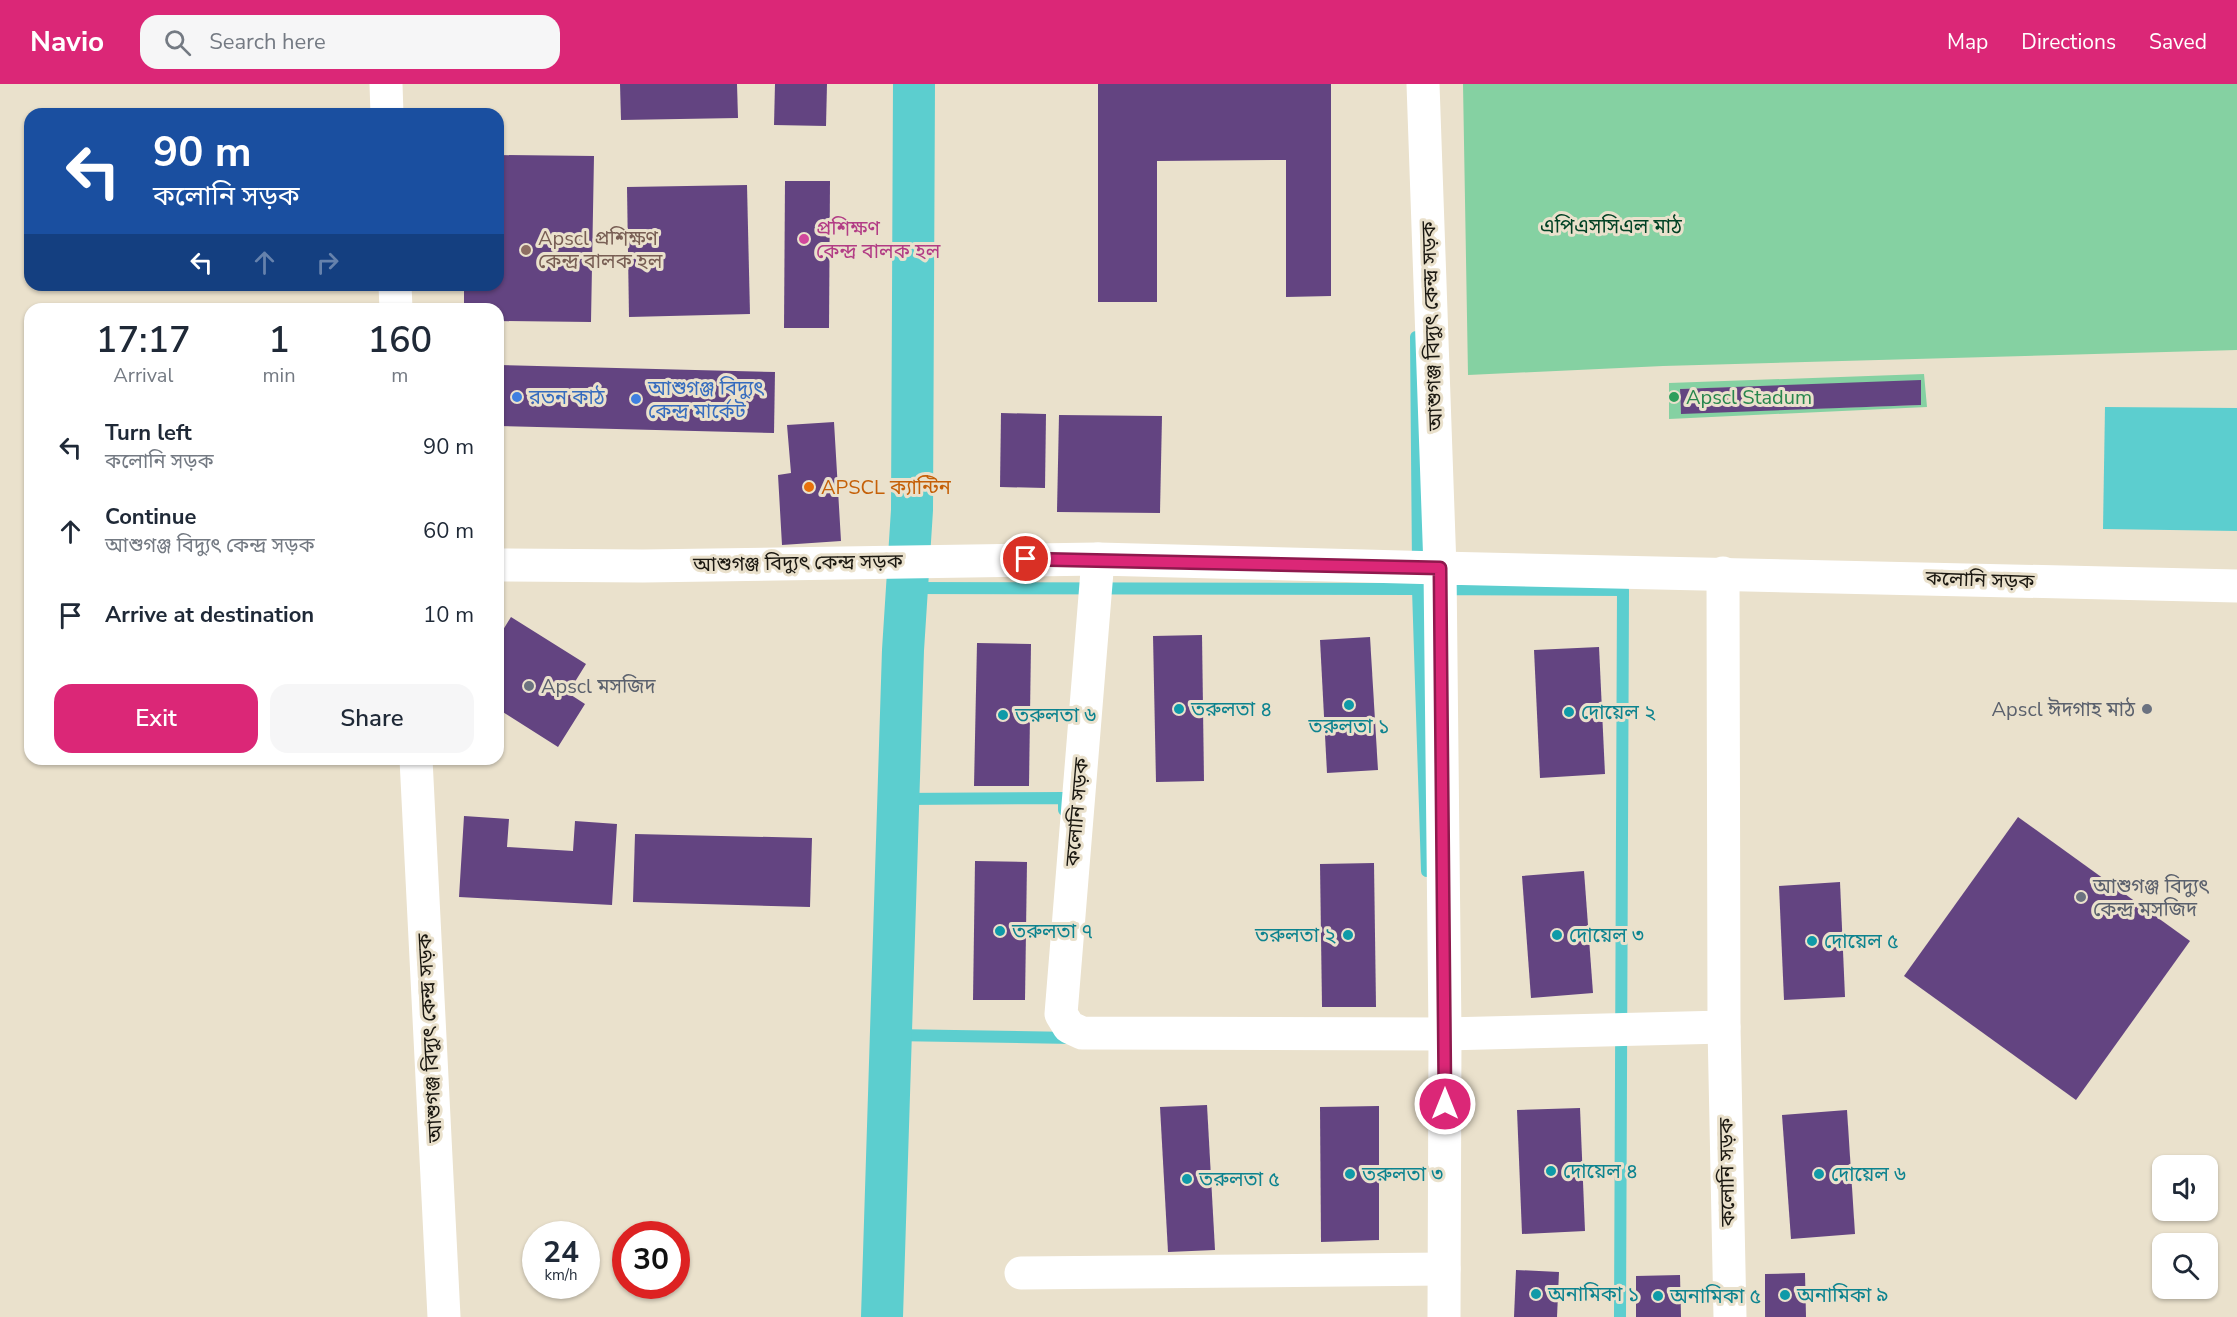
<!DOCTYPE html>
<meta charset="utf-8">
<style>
body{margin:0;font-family:"Nunito Sans","Noto Sans Bengali",sans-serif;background:#f6f6f7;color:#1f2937;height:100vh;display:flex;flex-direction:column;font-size:22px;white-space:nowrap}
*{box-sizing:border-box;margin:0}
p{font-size:20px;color:#747a83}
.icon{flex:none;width:33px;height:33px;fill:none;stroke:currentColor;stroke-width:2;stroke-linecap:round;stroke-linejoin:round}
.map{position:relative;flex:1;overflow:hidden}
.side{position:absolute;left:24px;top:219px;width:480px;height:462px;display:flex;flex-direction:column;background:#fff;border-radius:18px;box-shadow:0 2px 4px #0004}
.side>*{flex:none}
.banner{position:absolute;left:24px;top:24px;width:480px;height:183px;border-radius:18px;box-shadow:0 2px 4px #0004;background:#1a4fa0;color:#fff;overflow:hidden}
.buttons{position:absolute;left:2152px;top:1071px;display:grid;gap:12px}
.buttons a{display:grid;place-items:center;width:66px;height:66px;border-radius:12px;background:#fff;box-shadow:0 2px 4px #0004;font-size:30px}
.speed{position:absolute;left:522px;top:1137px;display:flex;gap:12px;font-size:30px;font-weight:700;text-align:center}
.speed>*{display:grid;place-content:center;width:78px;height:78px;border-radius:50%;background:#fff;box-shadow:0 2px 4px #0004;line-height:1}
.speed small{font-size:15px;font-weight:400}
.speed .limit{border:9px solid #d22;background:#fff;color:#111}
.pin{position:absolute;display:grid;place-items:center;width:51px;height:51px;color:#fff;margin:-26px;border:3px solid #fff;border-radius:50%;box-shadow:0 2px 6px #0007}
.me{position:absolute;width:66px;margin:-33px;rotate:0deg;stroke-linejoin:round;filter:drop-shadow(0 0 4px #0008)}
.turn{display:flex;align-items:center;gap:21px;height:126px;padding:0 30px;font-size:27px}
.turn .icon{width:78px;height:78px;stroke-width:2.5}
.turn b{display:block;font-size:42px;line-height:51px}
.lanes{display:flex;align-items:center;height:57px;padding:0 30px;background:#0003;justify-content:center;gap:30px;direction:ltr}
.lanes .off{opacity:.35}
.eta{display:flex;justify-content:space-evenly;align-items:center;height:102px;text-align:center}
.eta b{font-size:36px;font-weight:600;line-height:42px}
.primary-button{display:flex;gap:12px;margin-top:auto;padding:12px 30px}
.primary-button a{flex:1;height:69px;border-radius:18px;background:#db2777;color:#fff;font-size:24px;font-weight:600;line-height:69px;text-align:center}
.primary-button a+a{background:#f6f6f7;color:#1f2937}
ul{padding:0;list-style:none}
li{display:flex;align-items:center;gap:18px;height:84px;padding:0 30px}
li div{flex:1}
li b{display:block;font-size:22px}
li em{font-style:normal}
header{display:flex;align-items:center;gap:36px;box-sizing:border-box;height:84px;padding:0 30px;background:#db2777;color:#fff}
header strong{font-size:28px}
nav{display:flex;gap:33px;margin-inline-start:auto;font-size:21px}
.search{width:420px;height:54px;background:#f6f6f7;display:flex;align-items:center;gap:15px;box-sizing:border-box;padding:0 21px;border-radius:18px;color:#747a83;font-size:22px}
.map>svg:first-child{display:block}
.green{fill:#85d1a2;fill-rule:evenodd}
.water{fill:#5ccecf}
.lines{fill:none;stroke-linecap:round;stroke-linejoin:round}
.stream{stroke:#5ccecf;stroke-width:12}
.canal{stroke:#5ccecf;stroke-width:42}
.building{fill:#634481}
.street{stroke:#fff;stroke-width:33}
.route-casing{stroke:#8e194d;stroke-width:15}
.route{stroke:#db2777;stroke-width:10}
.hotel-dot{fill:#d1479c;stroke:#eae1cc;stroke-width:2}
.education-dot{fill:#8d6e63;stroke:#eae1cc;stroke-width:2}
.shop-dot{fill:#3f7fe0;stroke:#eae1cc;stroke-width:2}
.leisure-dot{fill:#2e9e5b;stroke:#eae1cc;stroke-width:2}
.food-dot{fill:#e8710a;stroke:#eae1cc;stroke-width:2}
.worship-dot{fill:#6b7280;stroke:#eae1cc;stroke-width:2}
.culture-dot{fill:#0f9aa8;stroke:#eae1cc;stroke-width:2}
.labels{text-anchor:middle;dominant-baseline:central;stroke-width:6;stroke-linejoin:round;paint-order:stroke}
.park-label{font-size:20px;fill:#004124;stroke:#eae1cc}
.hotel-label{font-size:20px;fill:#b23c85;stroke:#eae1cc;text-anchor:start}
.education-label{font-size:20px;fill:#785e54;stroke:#eae1cc;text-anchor:start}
.street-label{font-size:20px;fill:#1b1811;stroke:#eae1cc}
.shop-label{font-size:20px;fill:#366cbe;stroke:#eae1cc;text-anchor:start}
.leisure-label{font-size:20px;fill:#27864d;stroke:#eae1cc;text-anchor:start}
.food-label{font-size:20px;fill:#c56008;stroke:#eae1cc;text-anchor:start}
.worship-label{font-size:20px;fill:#5b616d;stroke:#eae1cc;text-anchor:start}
.culture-label{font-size:20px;fill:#0d838f;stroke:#eae1cc;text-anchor:start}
</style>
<header>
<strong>Navio</strong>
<div class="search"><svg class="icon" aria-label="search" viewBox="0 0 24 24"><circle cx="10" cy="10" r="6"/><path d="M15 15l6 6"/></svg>Search here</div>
<nav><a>Map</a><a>Directions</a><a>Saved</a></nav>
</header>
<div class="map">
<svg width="2237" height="1233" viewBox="0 0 2237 1233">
<rect width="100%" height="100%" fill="#eae1cc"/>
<g class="green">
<path d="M 1463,0 L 2237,0 L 2237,266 L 1663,282 L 1468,291 Z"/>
<path d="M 1924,290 L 1927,323 L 1669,335 L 1669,299 ZM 1921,297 L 1921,321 L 1681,329 L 1680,305 Z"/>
</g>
<path class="water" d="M 2105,323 L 2237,324 L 2237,447 L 2103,445 Z"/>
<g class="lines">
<g class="stream">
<path d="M 1416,253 L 1418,482"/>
<path d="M 907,504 L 1418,505 L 1418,499"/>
<path d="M 898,715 L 1064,714 L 1064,726"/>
<path d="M 1427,787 L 1418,505 L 1623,506 L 1620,1233"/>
<path d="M 891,951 L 1074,954"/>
</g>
<path class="canal" d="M 882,1233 L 903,566 L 912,426 L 914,0"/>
</g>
<g class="building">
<path d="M 620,0 L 737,0 L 738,34 L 621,36 Z"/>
<path d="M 775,0 L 827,0 L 826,42 L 774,41 Z"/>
<path d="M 1098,0 L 1331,0 L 1331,212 L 1286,213 L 1286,76 L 1157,77 L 1157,218 L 1098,218 Z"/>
<path d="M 498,71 L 594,72 L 591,238 L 498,237 L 498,225 L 464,225 L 464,201 L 498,201 Z"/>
<path d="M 785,97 L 830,97 L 829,244 L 784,244 Z"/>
<path d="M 747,101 L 750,230 L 629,233 L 627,103 Z"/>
<path d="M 498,281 L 775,288 L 774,349 L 498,342 Z"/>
<path d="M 1921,296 L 1921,321 L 1681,330 L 1680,305 Z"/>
<path d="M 1001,329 L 1046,330 L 1045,404 L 1000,403 Z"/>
<path d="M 1059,331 L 1162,332 L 1160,429 L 1057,428 Z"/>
<path d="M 834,338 L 841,457 L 782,461 L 778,391 L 791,389 L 787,341 Z"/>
<path d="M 511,533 L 586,580 L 568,609 L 585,620 L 558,663 L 498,625 L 498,554 Z"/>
<path d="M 1202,551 L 1204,697 L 1156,698 L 1153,552 Z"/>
<path d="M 1370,553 L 1378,686 L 1327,689 L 1320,556 Z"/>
<path d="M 977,559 L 1031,560 L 1029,702 L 974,702 Z"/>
<path d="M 1599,563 L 1605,690 L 1540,694 L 1534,566 Z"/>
<path d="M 464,732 L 509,735 L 507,763 L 573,767 L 575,737 L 617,740 L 612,821 L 459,813 Z"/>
<path d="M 2018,733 L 2190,857 L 2076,1016 L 1904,892 Z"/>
<path d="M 635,750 L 812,754 L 810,823 L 633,818 Z"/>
<path d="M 975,777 L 1027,778 L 1025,916 L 973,916 Z"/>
<path d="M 1374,779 L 1376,923 L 1322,923 L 1320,780 Z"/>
<path d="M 1584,787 L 1593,909 L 1531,914 L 1522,792 Z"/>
<path d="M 1840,798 L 1845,913 L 1784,916 L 1779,802 Z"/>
<path d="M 1207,1021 L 1215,1166 L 1168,1168 L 1160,1023 Z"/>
<path d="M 1379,1022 L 1379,1156 L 1321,1158 L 1320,1023 Z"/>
<path d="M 1580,1024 L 1585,1147 L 1522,1150 L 1517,1026 Z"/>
<path d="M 1847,1026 L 1855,1150 L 1791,1155 L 1782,1031 Z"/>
<path d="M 1516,1186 L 1559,1188 L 1557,1233 L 1514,1233 Z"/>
<path d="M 1805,1189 L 1806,1233 L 1765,1233 L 1765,1190 Z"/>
<path d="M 1680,1191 L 1681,1233 L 1636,1233 L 1636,1192 Z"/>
</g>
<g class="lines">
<g class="street">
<path d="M 386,0 L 387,30"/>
<path d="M 1423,0 L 1440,484 L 1098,475 L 1061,930 L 1069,943 L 1082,949 L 1445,950 L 1724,943"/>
<path d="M 395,201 L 396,225"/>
<path d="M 498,481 L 643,482 L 1098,475"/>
<path d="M 1723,489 L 1724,943 L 1730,1233"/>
<path d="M 416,675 L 444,1233"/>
<path d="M 1021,1189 L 1444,1185"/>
<path d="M 1444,1233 L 1445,950 L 1440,484 L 2237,502"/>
</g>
</g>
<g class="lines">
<defs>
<path id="route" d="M 1026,475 L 1440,484 L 1445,1020"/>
</defs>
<use href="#route" class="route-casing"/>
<use href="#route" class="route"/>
</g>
<circle class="hotel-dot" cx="804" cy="155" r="6"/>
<circle class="education-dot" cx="526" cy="166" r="6"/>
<g class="shop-dot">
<circle cx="517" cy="313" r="6"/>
<circle cx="636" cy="315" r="6"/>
</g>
<circle class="leisure-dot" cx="1674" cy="313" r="6"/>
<circle class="food-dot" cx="809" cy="403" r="6"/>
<g class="worship-dot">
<circle cx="529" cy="602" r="6"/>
<circle cx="2147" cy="625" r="6"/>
<circle cx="2081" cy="813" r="6"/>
</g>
<g class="culture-dot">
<circle cx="1349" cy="621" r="6"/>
<circle cx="1179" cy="625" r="6"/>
<circle cx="1569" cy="628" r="6"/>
<circle cx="1003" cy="631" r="6"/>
<circle cx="1000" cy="847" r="6"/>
<circle cx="1348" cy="851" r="6"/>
<circle cx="1557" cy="851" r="6"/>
<circle cx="1812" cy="857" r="6"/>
<circle cx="1551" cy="1087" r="6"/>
<circle cx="1350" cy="1090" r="6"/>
<circle cx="1819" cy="1090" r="6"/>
<circle cx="1187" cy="1095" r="6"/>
<circle cx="1536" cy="1210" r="6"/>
<circle cx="1785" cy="1211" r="6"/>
<circle cx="1658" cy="1212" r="6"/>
</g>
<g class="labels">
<g class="park-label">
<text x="1611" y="142">এপিএসসিএল মাঠ</text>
</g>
<g class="hotel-label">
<text x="816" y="144">প্রশিক্ষণ<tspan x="816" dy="23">কেন্দ্র বালক হল</tspan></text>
</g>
<g class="education-label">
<text x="538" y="154">Apscl প্রশিক্ষণ<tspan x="538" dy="23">কেন্দ্র বালক হল</tspan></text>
</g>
<g class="street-label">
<text transform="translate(1432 242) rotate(-92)">আশুগঞ্জ বিদ্যুৎ কেন্দ্র সড়ক</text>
<text transform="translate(798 479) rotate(-1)">আশুগঞ্জ বিদ্যুৎ কেন্দ্র সড়ক</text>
<text transform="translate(1980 496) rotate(2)">কলোনি সড়ক</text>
<text transform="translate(1077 728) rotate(-85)">কলোনি সড়ক</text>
<text transform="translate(430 954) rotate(-93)">আশুগঞ্জ বিদ্যুৎ কেন্দ্র সড়ক</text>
<text transform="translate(1727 1088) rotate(-91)">কলোনি সড়ক</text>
</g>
<g class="shop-label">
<text x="648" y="304">আশুগঞ্জ বিদ্যুৎ<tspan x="648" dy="23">কেন্দ্র মার্কেট</tspan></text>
<text x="529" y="313">রতন কাঠ</text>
</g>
<g class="leisure-label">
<text x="1686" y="313">Apscl Stadum</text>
</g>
<g class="food-label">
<text x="821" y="403">APSCL ক্যান্টিন</text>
</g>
<g class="worship-label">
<text x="541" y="602">Apscl মসজিদ</text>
<text x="2135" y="625" text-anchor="end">Apscl ঈদগাহ মাঠ</text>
<text x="2093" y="802">আশুগঞ্জ বিদ্যুৎ<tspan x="2093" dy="23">কেন্দ্র মসজিদ</tspan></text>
</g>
<g class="culture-label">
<text x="1191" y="625">তরুলতা ৪</text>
<text x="1581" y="628">দোয়েল ২</text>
<text x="1015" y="631">তরুলতা ৬</text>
<text x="1349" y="642" text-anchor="middle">তরুলতা ১</text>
<text x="1012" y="847">তরুলতা ৭</text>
<text x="1336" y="851" text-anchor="end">তরুলতা ২</text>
<text x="1569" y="851">দোয়েল ৩</text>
<text x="1824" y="857">দোয়েল ৫</text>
<text x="1563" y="1087">দোয়েল ৪</text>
<text x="1362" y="1090">তরুলতা ৩</text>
<text x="1831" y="1090">দোয়েল ৬</text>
<text x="1199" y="1095">তরুলতা ৫</text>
<text x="1548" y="1210">অনামিকা ১</text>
<text x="1797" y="1211">অনামিকা ৯</text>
<text x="1670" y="1212">অনামিকা ৫</text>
</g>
</g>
</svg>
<div class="buttons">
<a><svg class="icon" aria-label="sound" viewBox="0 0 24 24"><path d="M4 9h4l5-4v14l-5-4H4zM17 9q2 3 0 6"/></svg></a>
<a><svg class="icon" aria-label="search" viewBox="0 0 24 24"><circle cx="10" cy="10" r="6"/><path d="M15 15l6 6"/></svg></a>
</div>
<div class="speed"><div>24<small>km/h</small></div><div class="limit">30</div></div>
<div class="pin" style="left:1026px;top:475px;background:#d93025"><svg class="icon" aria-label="arrive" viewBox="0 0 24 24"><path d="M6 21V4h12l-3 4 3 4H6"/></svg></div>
<svg class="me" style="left:1445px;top:1020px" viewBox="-20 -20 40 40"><circle r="17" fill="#db2777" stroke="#fff" stroke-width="3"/><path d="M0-11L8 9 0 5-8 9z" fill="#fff"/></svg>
<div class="banner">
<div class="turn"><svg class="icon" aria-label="left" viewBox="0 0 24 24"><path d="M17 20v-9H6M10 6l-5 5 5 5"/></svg><div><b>90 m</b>কলোনি সড়ক</div></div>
<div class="lanes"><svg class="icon" aria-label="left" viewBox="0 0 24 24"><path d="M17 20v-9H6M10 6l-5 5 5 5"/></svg><svg class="icon off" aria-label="ahead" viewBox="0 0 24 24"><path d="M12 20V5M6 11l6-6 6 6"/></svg><svg class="icon off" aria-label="right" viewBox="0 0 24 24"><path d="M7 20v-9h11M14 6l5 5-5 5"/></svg></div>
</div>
<section class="side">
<div class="eta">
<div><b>17:17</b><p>Arrival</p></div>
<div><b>1</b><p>min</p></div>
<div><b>160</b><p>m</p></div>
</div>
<ul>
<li><svg class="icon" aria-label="left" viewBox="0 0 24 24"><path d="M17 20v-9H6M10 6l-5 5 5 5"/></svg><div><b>Turn left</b><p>কলোনি সড়ক</p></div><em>90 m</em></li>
<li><svg class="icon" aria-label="ahead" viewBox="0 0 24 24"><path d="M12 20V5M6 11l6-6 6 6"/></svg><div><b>Continue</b><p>আশুগঞ্জ বিদ্যুৎ কেন্দ্র সড়ক</p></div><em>60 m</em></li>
<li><svg class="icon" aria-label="arrive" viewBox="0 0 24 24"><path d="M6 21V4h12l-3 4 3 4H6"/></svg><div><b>Arrive at destination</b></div><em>10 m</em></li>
</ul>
<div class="primary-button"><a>Exit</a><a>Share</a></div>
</section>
</div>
